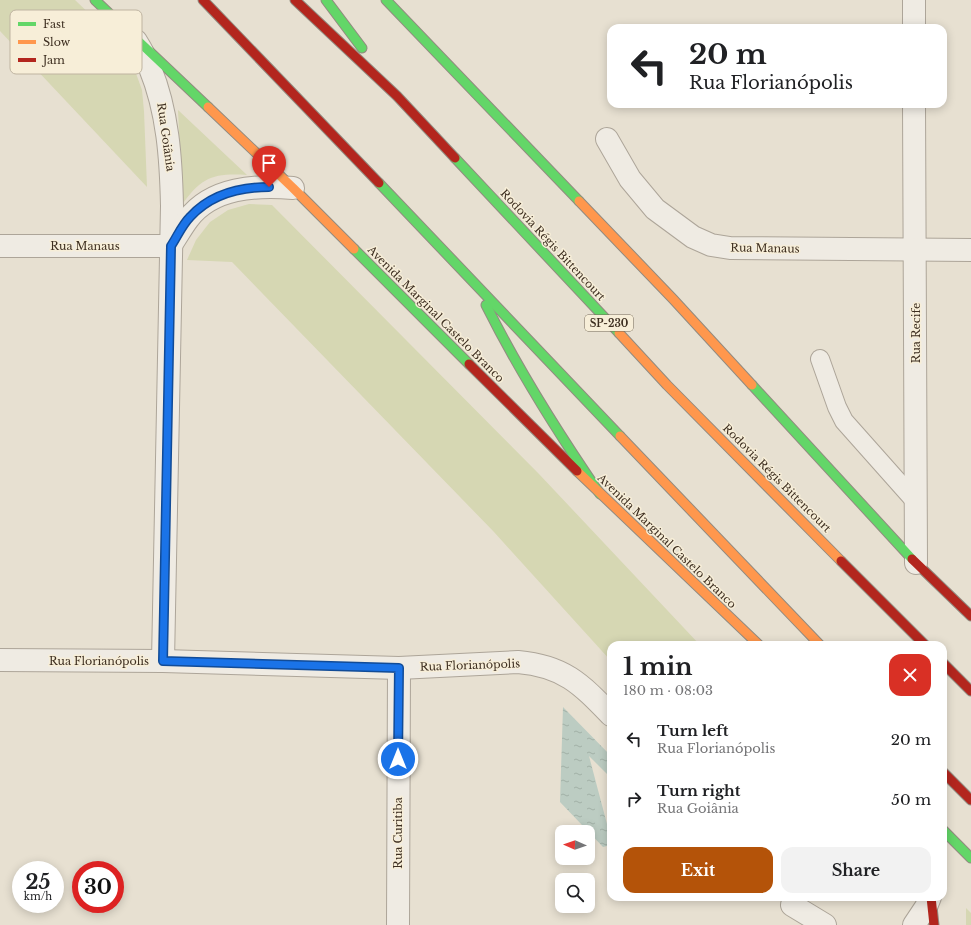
<!DOCTYPE html>
<meta charset="utf-8">
<style>
body{margin:0;font-family:"Libre Baskerville",serif;background:#f2f2f2;color:#202124;height:100vh;display:flex;flex-direction:column;font-size:15px;white-space:nowrap}
*{box-sizing:border-box;margin:0}
p{font-size:13px;color:#757577}
.icon{flex:none;width:22px;height:22px;fill:none;stroke:currentColor;stroke-width:2;stroke-linecap:round;stroke-linejoin:round}
.map{position:relative;flex:1;overflow:hidden}
.sheet{position:absolute;left:607px;top:641px;width:340px;height:260px;display:flex;flex-direction:column;background:#fff;border-radius:12px;box-shadow:0 2px 10px #0003}
.sheet>*{flex:none}
.top-card{position:absolute;left:607px;top:24px;width:340px;height:84px;border-radius:12px;box-shadow:0 2px 10px #0003;background:#fff;color:#202124;overflow:hidden}
.needle{width:26px;rotate:272deg}
.fabs{position:absolute;left:555px;top:825px;display:grid;gap:8px}
.fabs a{display:grid;place-items:center;width:40px;height:40px;border-radius:8px;background:#fff;box-shadow:0 2px 10px #0003;font-size:20px}
.speed{position:absolute;left:12px;top:861px;display:flex;gap:8px;font-size:20px;font-weight:700;text-align:center}
.speed>*{display:grid;place-content:center;width:52px;height:52px;border-radius:50%;background:#fff;box-shadow:0 2px 10px #0003;line-height:1}
.speed small{font-size:10px;font-weight:400}
.speed .limit{border:6px solid #d22;background:#fff;color:#111}
.pin{position:absolute;display:grid;place-items:center;width:34px;height:34px;color:#fff;margin:-41px -17px;border-radius:50% 50% 50% 0;rotate:-45deg;box-shadow:0 0 4px #0007}
.pin .icon{rotate:45deg}
.me{position:absolute;width:44px;margin:-22px;rotate:0deg;stroke-linejoin:round;filter:drop-shadow(0 0 3px #0008)}
.turn{display:flex;align-items:center;gap:14px;height:84px;padding:0 16px;font-size:18px}
.turn .icon{width:52px;height:52px;stroke-width:2.5}
.turn b{display:block;font-size:28px;line-height:34px}
.round{display:grid;place-items:center;flex:none;width:42px;height:42px;border-radius:12px;background:#f2f2f2}
.overview{display:flex;align-items:center;justify-content:space-between;height:68px;padding:0 16px}
h1{font-size:24px;font-weight:800;line-height:30px}
.button{display:flex;gap:8px;margin-top:auto;padding:8px 16px}
.button a{flex:1;height:46px;border-radius:12px;background:#b45309;color:#fff;font-size:16px;font-weight:800;line-height:46px;text-align:center}
.button a+a{background:#f2f2f2;color:#202124}
ul{padding:0;list-style:none}
li{display:flex;align-items:center;gap:12px;height:60px;padding:0 16px}
li div{flex:1}
li b{display:block;font-size:15px}
li em{font-style:normal}
.map>svg:first-child{display:block}
.green{fill:#d6d7b3}
.water{fill:url(#water-ripples)}
.lines{fill:none;stroke-linecap:round;stroke-linejoin:round}
.lane-casing{stroke:#ada599;stroke-width:20}
.street-casing{stroke:#ada599;stroke-width:24}
.fast-casing{stroke:#928b80;stroke-width:11}
.slow-casing{stroke:#928b80;stroke-width:11}
.jam-casing{stroke:#928b80;stroke-width:11}
.lane{stroke:#efebe3;stroke-width:18}
.street{stroke:#efebe3;stroke-width:22}
.fast{stroke:#63d668;stroke-width:9}
.slow{stroke:#ff974d;stroke-width:9}
.jam{stroke:#b3261e;stroke-width:9}
.route-casing{stroke:#114b97;stroke-width:10}
.route{stroke:#1a73e8;stroke-width:7}
.labels{text-anchor:middle;dominant-baseline:central;stroke-width:3;stroke-linejoin:round;paint-order:stroke}
.shield{fill:#f7eed8;stroke:#756857;stroke-width:1}
.shield-label{font-size:10px;font-weight:bold;fill:#3d2e20}
.street-label{font-size:11px;fill:#3d2e20;stroke:#f7eed8}
.key{fill:#f7eed8;stroke:#bfb4a1;stroke-width:1}
.key-label{font-size:11px;fill:#3d2e20}
</style>
<div class="map">
<svg width="971" height="925" viewBox="0 0 971 925">
<defs>
<pattern id="water-ripples" width="26" height="14" patternUnits="userSpaceOnUse"><rect width="26" height="14" fill="#bcccc2"/><path d="M2 4q2-2 4 0t4 0M15 11q2-2 4 0t4 0" fill="none" stroke="#a2b0a6"/></pattern>
</defs>
<rect width="100%" height="100%" fill="#e7e0d1"/>
<g class="green">
<path d="M 0,0 L 75,0 L 121,44 L 134,68 L 142,90 L 144,111 L 147,187 L 0,31 Z"/>
<path d="M 178,110 L 247,175 C 214,173 201,177 182,205 Z"/>
<path d="M 249,204 L 272,205 L 539,474 L 700,645 L 611,645 L 611,661 L 494,532 L 232,262 L 187,260 L 196,240 L 210,222 L 228,210 Z"/>
<path d="M 966,908 L 971,913 L 971,925 L 966,925 Z"/>
</g>
<path class="water" d="M 563,707 L 611,756 L 611,778 L 589,756 L 607,824 L 611,823 L 611,845 L 603,847 L 560,802 Z"/>
<g class="lines">
<defs>
<path id="lane" d="M 820,359 L 837,407 L 844,421 L 916,502"/>
<g id="street">
<path d="M 914,0 L 914,28"/>
<path d="M 136,41 C 141,49 146,58 150,68 C 168,112 171,159 172,206 L 163,661"/>
<path d="M 914,104 L 916,563"/>
<path d="M 607,139 L 630,179 L 655,209 L 693,237 L 711,245 L 730,248 L 971,250"/>
<path d="M 171,245 C 177,236 182,227 188,219 C 212,187 256,185 293,188"/>
<path d="M 0,246 L 171,246"/>
<path d="M 0,660 L 163,661 L 399,668 L 518,662 C 564,666 581,684 611,715"/>
<path d="M 792,905 L 825,925"/>
<path d="M 398,925 L 399,668"/>
<path d="M 914,925 L 926,907 L 930,897"/>
</g>
<g id="fast">
<path d="M 95,0 L 208,107"/>
<path d="M 326,0 L 362,48"/>
<path d="M 386,0 L 579,201"/>
<path d="M 455,158 L 619,333"/>
<path d="M 379,183 L 620,436"/>
<path d="M 354,249 L 469,364"/>
<path d="M 486,305 C 519,371 558,433 600,494"/>
<path d="M 752,385 L 912,559"/>
<path d="M 943,830 L 971,858"/>
</g>
<g id="slow">
<path d="M 208,107 L 293,188 L 354,249"/>
<path d="M 579,201 L 673,299 L 752,385"/>
<path d="M 619,333 L 667,385 L 841,561"/>
<path d="M 620,436 L 820,645"/>
<path d="M 577,471 L 759,645"/>
</g>
<g id="jam">
<path d="M 203,0 L 379,183"/>
<path d="M 295,0 L 397,96 L 455,158"/>
<path d="M 469,364 L 577,471"/>
<path d="M 912,559 L 971,616"/>
<path d="M 841,561 L 925,645"/>
<path d="M 943,663 L 971,691"/>
<path d="M 943,772 L 971,800"/>
<path d="M 931,897 L 934,925"/>
</g>
</defs>
<use href="#lane" class="lane-casing"/>
<use href="#street" class="street-casing"/>
<use href="#fast" class="fast-casing"/>
<use href="#slow" class="slow-casing"/>
<use href="#jam" class="jam-casing"/>
<use href="#lane" class="lane"/>
<use href="#street" class="street"/>
<use href="#fast" class="fast"/>
<use href="#slow" class="slow"/>
<use href="#jam" class="jam"/>
</g>
<g class="lines">
<defs>
<path id="route" d="M 269,187 C 239,187 210,195 190,217 C 182,225 177,237 171,246 L 163,661 L 399,668 L 398,759"/>
</defs>
<use href="#route" class="route-casing"/>
<use href="#route" class="route"/>
</g>
<g class="labels">
<rect class="shield" x="585" y="315" width="48" height="16" rx="3"/>
<g class="shield-label">
<text x="609" y="323">SP-230</text>
</g>
<g class="street-label">
<text transform="translate(166 137) rotate(82)">Rua Goiânia</text>
<text transform="translate(553 245) rotate(47)">Rodovia Régis Bittencourt</text>
<text x="85" y="246">Rua Manaus</text>
<text transform="translate(765 248) rotate(1)">Rua Manaus</text>
<text transform="translate(436 314) rotate(45)">Avenida Marginal Castelo Branco</text>
<text transform="translate(916 333) rotate(-90)">Rua Recife</text>
<text transform="translate(777 478) rotate(45)">Rodovia Régis Bittencourt</text>
<text transform="translate(667 541) rotate(44)">Avenida Marginal Castelo Branco</text>
<text x="99" y="661">Rua Florianópolis</text>
<text transform="translate(470 665) rotate(-2)">Rua Florianópolis</text>
<text transform="translate(398 833) rotate(-90)">Rua Curitiba</text>
</g>
</g>
<rect x="10" y="10" width="132" height="64" rx="6" class="key"/>
<rect x="18" y="22" width="18" height="4" fill="#63d668"/>
<rect x="18" y="40" width="18" height="4" fill="#ff974d"/>
<rect x="18" y="58" width="18" height="4" fill="#b3261e"/>
<g class="key-label">
<text x="43" y="28">Fast</text>
<text x="43" y="46">Slow</text>
<text x="43" y="64">Jam</text>
</g>
</svg>
<div class="fabs">
<a><svg class="needle" viewBox="-14 -14 28 28"><path d="M0-13l5 13h-10z" fill="#e53935"/><path d="M0 13l5-13h-10z" fill="#757577"/></svg></a>
<a><svg class="icon" aria-label="search" viewBox="0 0 24 24"><circle cx="10" cy="10" r="6"/><path d="M15 15l6 6"/></svg></a>
</div>
<div class="speed"><div>25<small>km/h</small></div><div class="limit">30</div></div>
<div class="pin" style="left:269px;top:187px;background:#d93025"><svg class="icon" aria-label="arrive" viewBox="0 0 24 24"><path d="M6 21V4h12l-3 4 3 4H6"/></svg></div>
<svg class="me" style="left:398px;top:759px" viewBox="-20 -20 40 40"><circle r="17" fill="#1a73e8" stroke="#fff" stroke-width="3"/><path d="M0-11L8 9 0 5-8 9z" fill="#fff"/></svg>
<div class="top-card">
<div class="turn"><svg class="icon" aria-label="left" viewBox="0 0 24 24"><path d="M17 20v-9H6M10 6l-5 5 5 5"/></svg><div><b>20 m</b>Rua Florianópolis</div></div>
</div>
<section class="sheet">
<div class="overview"><div><h1>1 min</h1><p>180 m · 08:03</p></div><a class="round" style="background:#d93025;color:#fff"><svg class="icon" aria-label="close" viewBox="0 0 24 24"><path d="M6 6l12 12M18 6L6 18"/></svg></a></div>
<ul>
<li><svg class="icon" aria-label="left" viewBox="0 0 24 24"><path d="M17 20v-9H6M10 6l-5 5 5 5"/></svg><div><b>Turn left</b><p>Rua Florianópolis</p></div><em>20 m</em></li>
<li><svg class="icon" aria-label="right" viewBox="0 0 24 24"><path d="M7 20v-9h11M14 6l5 5-5 5"/></svg><div><b>Turn right</b><p>Rua Goiânia</p></div><em>50 m</em></li>
</ul>
<div class="button"><a>Exit</a><a>Share</a></div>
</section>
</div>
